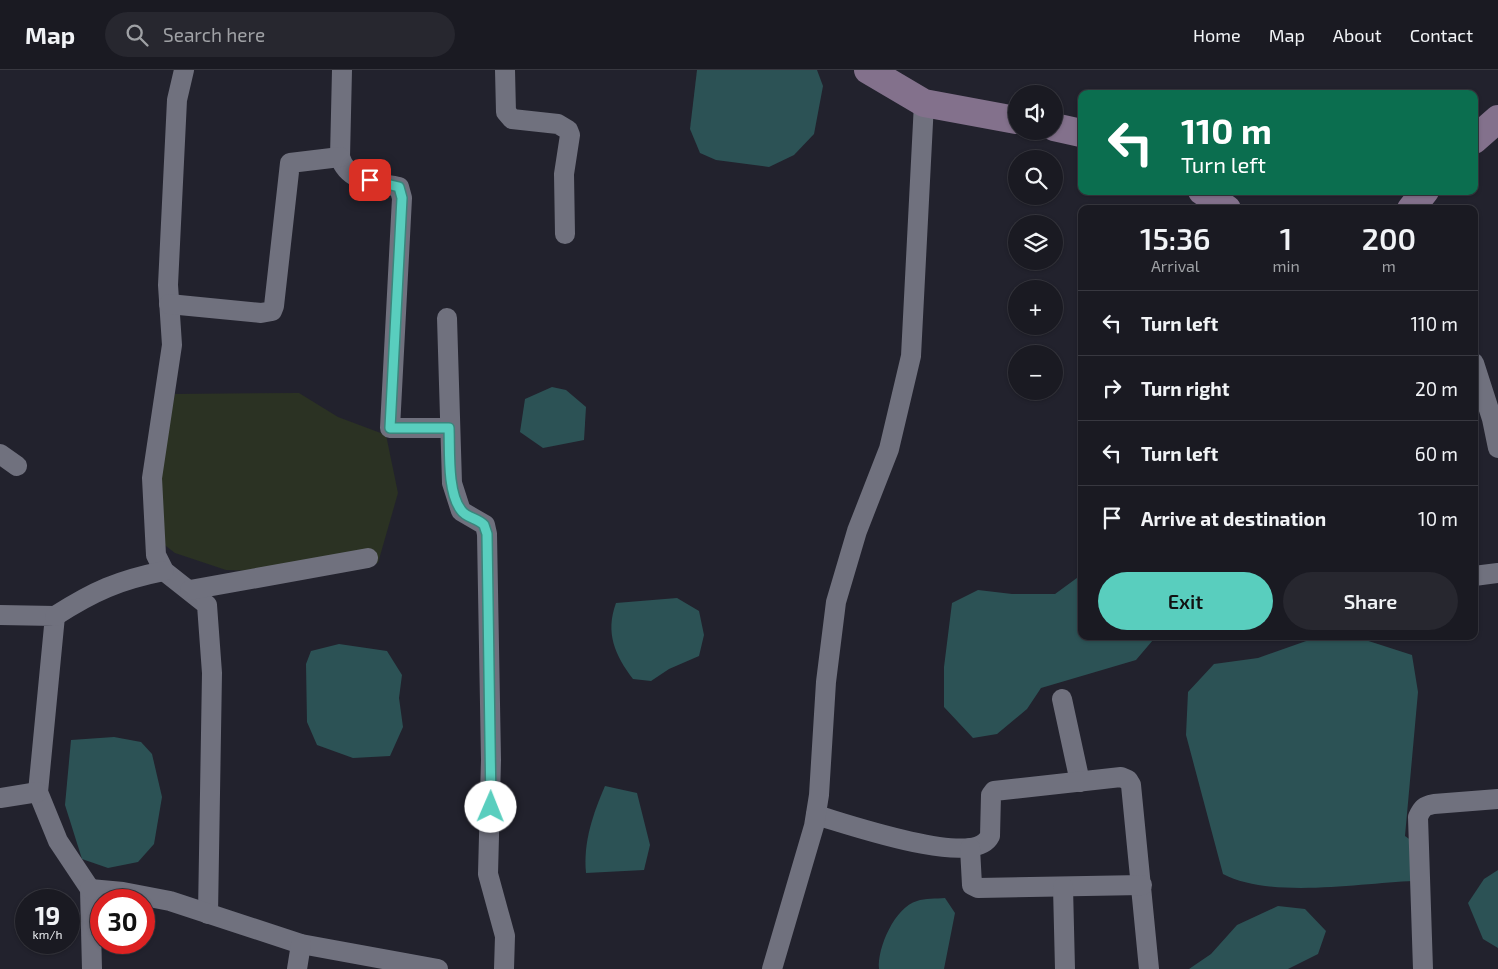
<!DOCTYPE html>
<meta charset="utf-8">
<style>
body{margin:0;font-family:"Exo 2",sans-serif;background:#27272f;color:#f1f3f6;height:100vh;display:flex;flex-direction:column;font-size:19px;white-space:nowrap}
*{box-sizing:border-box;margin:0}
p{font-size:16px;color:#9fa1a5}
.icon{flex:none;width:28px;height:28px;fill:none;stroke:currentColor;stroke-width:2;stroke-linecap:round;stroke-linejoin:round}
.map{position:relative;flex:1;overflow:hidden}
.side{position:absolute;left:1078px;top:135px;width:400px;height:435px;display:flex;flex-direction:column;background:#1a1a22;border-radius:10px;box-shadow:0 1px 4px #0004,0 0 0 1px #383840}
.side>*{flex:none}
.top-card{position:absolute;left:1078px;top:20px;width:400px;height:105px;border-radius:10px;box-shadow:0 1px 4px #0004,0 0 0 1px #383840;background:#0b6e4f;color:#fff;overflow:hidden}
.tools{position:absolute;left:1008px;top:15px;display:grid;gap:10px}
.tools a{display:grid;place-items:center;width:55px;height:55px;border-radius:50%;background:#1a1a22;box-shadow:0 1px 4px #0004,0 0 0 1px #383840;font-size:25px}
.speed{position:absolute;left:15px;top:819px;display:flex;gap:10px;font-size:25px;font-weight:700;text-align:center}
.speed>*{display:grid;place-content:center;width:65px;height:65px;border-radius:50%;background:#1a1a22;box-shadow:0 1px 4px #0004,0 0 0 1px #383840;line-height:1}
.speed small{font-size:12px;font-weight:400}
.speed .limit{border:8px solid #d22;background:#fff;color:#111}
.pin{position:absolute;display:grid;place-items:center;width:42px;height:42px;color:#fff;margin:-21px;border-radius:10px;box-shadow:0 2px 8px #0006}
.me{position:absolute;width:55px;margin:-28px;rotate:1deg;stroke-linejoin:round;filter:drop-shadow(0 0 4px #0008)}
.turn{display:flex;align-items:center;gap:18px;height:105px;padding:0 20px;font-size:22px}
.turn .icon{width:65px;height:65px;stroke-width:2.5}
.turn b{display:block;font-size:35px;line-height:42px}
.eta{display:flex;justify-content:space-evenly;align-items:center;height:85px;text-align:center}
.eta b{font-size:30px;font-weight:600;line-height:35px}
.action{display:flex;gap:10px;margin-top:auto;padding:10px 20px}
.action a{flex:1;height:58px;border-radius:30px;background:#59cebe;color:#111;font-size:20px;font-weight:600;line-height:58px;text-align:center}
.action a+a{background:#27272f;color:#f1f3f6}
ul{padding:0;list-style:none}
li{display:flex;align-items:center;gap:15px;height:65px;padding:0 20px;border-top:1px solid #383840}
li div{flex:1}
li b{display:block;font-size:19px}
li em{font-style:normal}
header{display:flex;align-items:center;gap:30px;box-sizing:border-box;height:70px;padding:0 25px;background:#1a1a22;border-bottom:1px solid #383840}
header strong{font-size:24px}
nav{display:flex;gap:28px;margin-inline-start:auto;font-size:18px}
.search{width:350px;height:45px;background:#27272f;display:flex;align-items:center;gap:12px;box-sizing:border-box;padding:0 18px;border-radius:28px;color:#9fa1a5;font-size:19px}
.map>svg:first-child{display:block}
.green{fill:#2b3223}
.water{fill:#2c5255}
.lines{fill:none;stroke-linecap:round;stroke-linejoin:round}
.street{stroke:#70717e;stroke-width:20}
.secondary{stroke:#83718c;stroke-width:28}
.route-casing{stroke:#3a867c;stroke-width:12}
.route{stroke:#59cebe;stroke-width:9}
</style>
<header>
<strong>Map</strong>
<div class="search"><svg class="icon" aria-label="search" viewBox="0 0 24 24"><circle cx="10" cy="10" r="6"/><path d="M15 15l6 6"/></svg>Search here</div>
<nav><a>Home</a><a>Map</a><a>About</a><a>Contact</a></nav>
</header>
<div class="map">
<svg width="1498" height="899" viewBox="0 0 1498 899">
<rect width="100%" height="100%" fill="#22222d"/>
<path class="green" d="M 299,323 L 338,347 L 386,365 L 398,423 L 378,493 L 321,503 L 226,500 L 175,483 L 162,473 L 157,408 L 175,324 Z"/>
<g class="water">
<path d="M 697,0 L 817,0 L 823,16 L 814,64 L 794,85 L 769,97 L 716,90 L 700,83 L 690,59 Z"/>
<path d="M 552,317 L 566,320 L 586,337 L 584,370 L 543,378 L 520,362 L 525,329 Z"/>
<path d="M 1081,505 L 1081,566 L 1152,566 L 1153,570 L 1136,590 L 1041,618 L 1027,639 L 997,664 L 973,668 L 944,637 L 944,597 L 952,533 L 978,520 L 1012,524 L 1055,524 Z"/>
<path d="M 677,528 L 699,541 L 704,565 L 699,586 L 669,599 L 651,611 L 633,609 C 615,585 605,563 616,533 Z"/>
<path d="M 1325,566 L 1353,566 L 1412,585 L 1418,622 L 1405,766 L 1419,776 L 1414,811 C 1361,813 1270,829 1223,804 L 1186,665 L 1188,622 L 1214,594 L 1258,588 L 1309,570 Z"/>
<path d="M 339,574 L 387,581 L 402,605 L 399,628 L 403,657 L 390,686 L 353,688 L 317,675 L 307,652 L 306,594 L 311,581 Z"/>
<path d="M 114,667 L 141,672 L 152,684 L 162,727 L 154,774 L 138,792 L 108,798 L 82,789 L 65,735 L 71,670 Z"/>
<path d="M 605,716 L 637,723 L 650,775 L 644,800 L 586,803 C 583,772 593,744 605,716 Z"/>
<path d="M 1498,800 L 1498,878 L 1483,869 L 1468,833 L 1484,809 Z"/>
<path d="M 945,828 L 955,843 L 944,899 L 879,899 C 877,878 895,837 917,831 C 925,828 936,829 945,828 Z"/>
<path d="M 1278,836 L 1305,839 L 1326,861 L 1318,884 L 1288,899 L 1189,899 L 1211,884 L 1237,855 Z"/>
</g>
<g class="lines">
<g class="street">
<path d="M 184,0 L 177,30 L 168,215 L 172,275 L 152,408 L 156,485 L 164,501 L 207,535 L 212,603 L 208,844"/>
<path d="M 342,0 L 340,87 C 348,113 376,112 399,117 L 402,128 L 390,358 L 449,358"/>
<path d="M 505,0 L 506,42 L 512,49 L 558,54 L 568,60 L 570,65 L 564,104 L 565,164"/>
<path d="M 169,234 L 261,243 L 272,241 L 274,236 L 290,93 L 340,87"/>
<path d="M 447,248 L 452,413 L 461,441 L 485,455 L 487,464 L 491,690 L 488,804 L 505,866 L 504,899"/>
<path d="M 1474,293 L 1492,349 L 1498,378"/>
<path d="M 0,384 L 17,396"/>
<path d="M 1474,506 L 1498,503"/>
<path d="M 190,520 L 368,488"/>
<path d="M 0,545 L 55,546 L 38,722 L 58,771 L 90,819 L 92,899"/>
<path d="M 55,546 C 94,521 119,510 164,501"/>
<path d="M 1062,629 L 1080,712"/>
<path d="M 0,728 L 38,722"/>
<path d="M 816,745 C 845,753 974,799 990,766 L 991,725 L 994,721 L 1121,707 L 1128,710 L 1131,715 L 1149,899"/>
<path d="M 970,778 L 972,815 L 978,818 L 1142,815"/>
<path d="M 1063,817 L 1065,899"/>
<path d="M 90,819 L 123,822 L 170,831 L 301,874 L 438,899"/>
<path d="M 297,899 L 301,874"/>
<path d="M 772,899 L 814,756 L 819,725 L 826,612 L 836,532 L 857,461 L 889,379 L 911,286 L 924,33"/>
<path d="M 1423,899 L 1418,747 C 1422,738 1424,736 1434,734 L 1498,729"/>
</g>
<g class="secondary">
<path d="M 868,0 L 924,33 L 1016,50"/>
<path d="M 1054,57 L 1081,63"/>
<path d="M 1474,70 L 1498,49"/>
<path d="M 1202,121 L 1227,139"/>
<path d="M 1411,139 L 1425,121"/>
</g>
</g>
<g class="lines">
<defs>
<path id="route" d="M 370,110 L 399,117 L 402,128 L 390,358 L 449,358 C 450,380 447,422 461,440 C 466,448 478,448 484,455 L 487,464 L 491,737"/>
</defs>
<use href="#route" class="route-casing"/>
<use href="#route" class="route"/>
</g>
</svg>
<div class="tools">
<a><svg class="icon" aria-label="sound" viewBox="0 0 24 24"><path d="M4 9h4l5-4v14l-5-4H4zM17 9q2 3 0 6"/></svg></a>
<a><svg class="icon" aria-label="search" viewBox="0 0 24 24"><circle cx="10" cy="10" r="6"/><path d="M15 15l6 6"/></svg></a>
<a><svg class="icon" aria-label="layers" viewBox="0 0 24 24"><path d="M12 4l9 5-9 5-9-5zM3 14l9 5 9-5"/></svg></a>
<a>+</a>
<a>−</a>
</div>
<div class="speed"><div>19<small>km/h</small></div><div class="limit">30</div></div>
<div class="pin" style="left:370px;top:110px;background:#d93025"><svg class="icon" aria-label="arrive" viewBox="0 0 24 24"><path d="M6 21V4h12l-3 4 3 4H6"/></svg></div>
<svg class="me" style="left:491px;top:737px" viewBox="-20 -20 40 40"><circle r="19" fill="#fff"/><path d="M0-13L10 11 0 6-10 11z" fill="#59cebe"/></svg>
<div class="top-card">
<div class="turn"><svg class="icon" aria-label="left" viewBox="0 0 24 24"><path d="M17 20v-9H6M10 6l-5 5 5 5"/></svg><div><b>110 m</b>Turn left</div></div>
</div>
<section class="side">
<div class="eta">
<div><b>15:36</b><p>Arrival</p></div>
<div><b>1</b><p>min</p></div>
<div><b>200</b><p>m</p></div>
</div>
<ul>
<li><svg class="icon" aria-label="left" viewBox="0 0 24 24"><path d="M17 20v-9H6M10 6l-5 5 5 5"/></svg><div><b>Turn left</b></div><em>110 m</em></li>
<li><svg class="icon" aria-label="right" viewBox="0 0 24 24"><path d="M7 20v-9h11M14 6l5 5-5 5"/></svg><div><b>Turn right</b></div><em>20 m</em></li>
<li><svg class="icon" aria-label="left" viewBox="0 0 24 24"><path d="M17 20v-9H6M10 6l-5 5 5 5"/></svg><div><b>Turn left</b></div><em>60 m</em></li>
<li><svg class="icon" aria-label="arrive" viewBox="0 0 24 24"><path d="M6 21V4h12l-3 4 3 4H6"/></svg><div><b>Arrive at destination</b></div><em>10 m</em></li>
</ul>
<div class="action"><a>Exit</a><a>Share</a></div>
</section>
</div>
